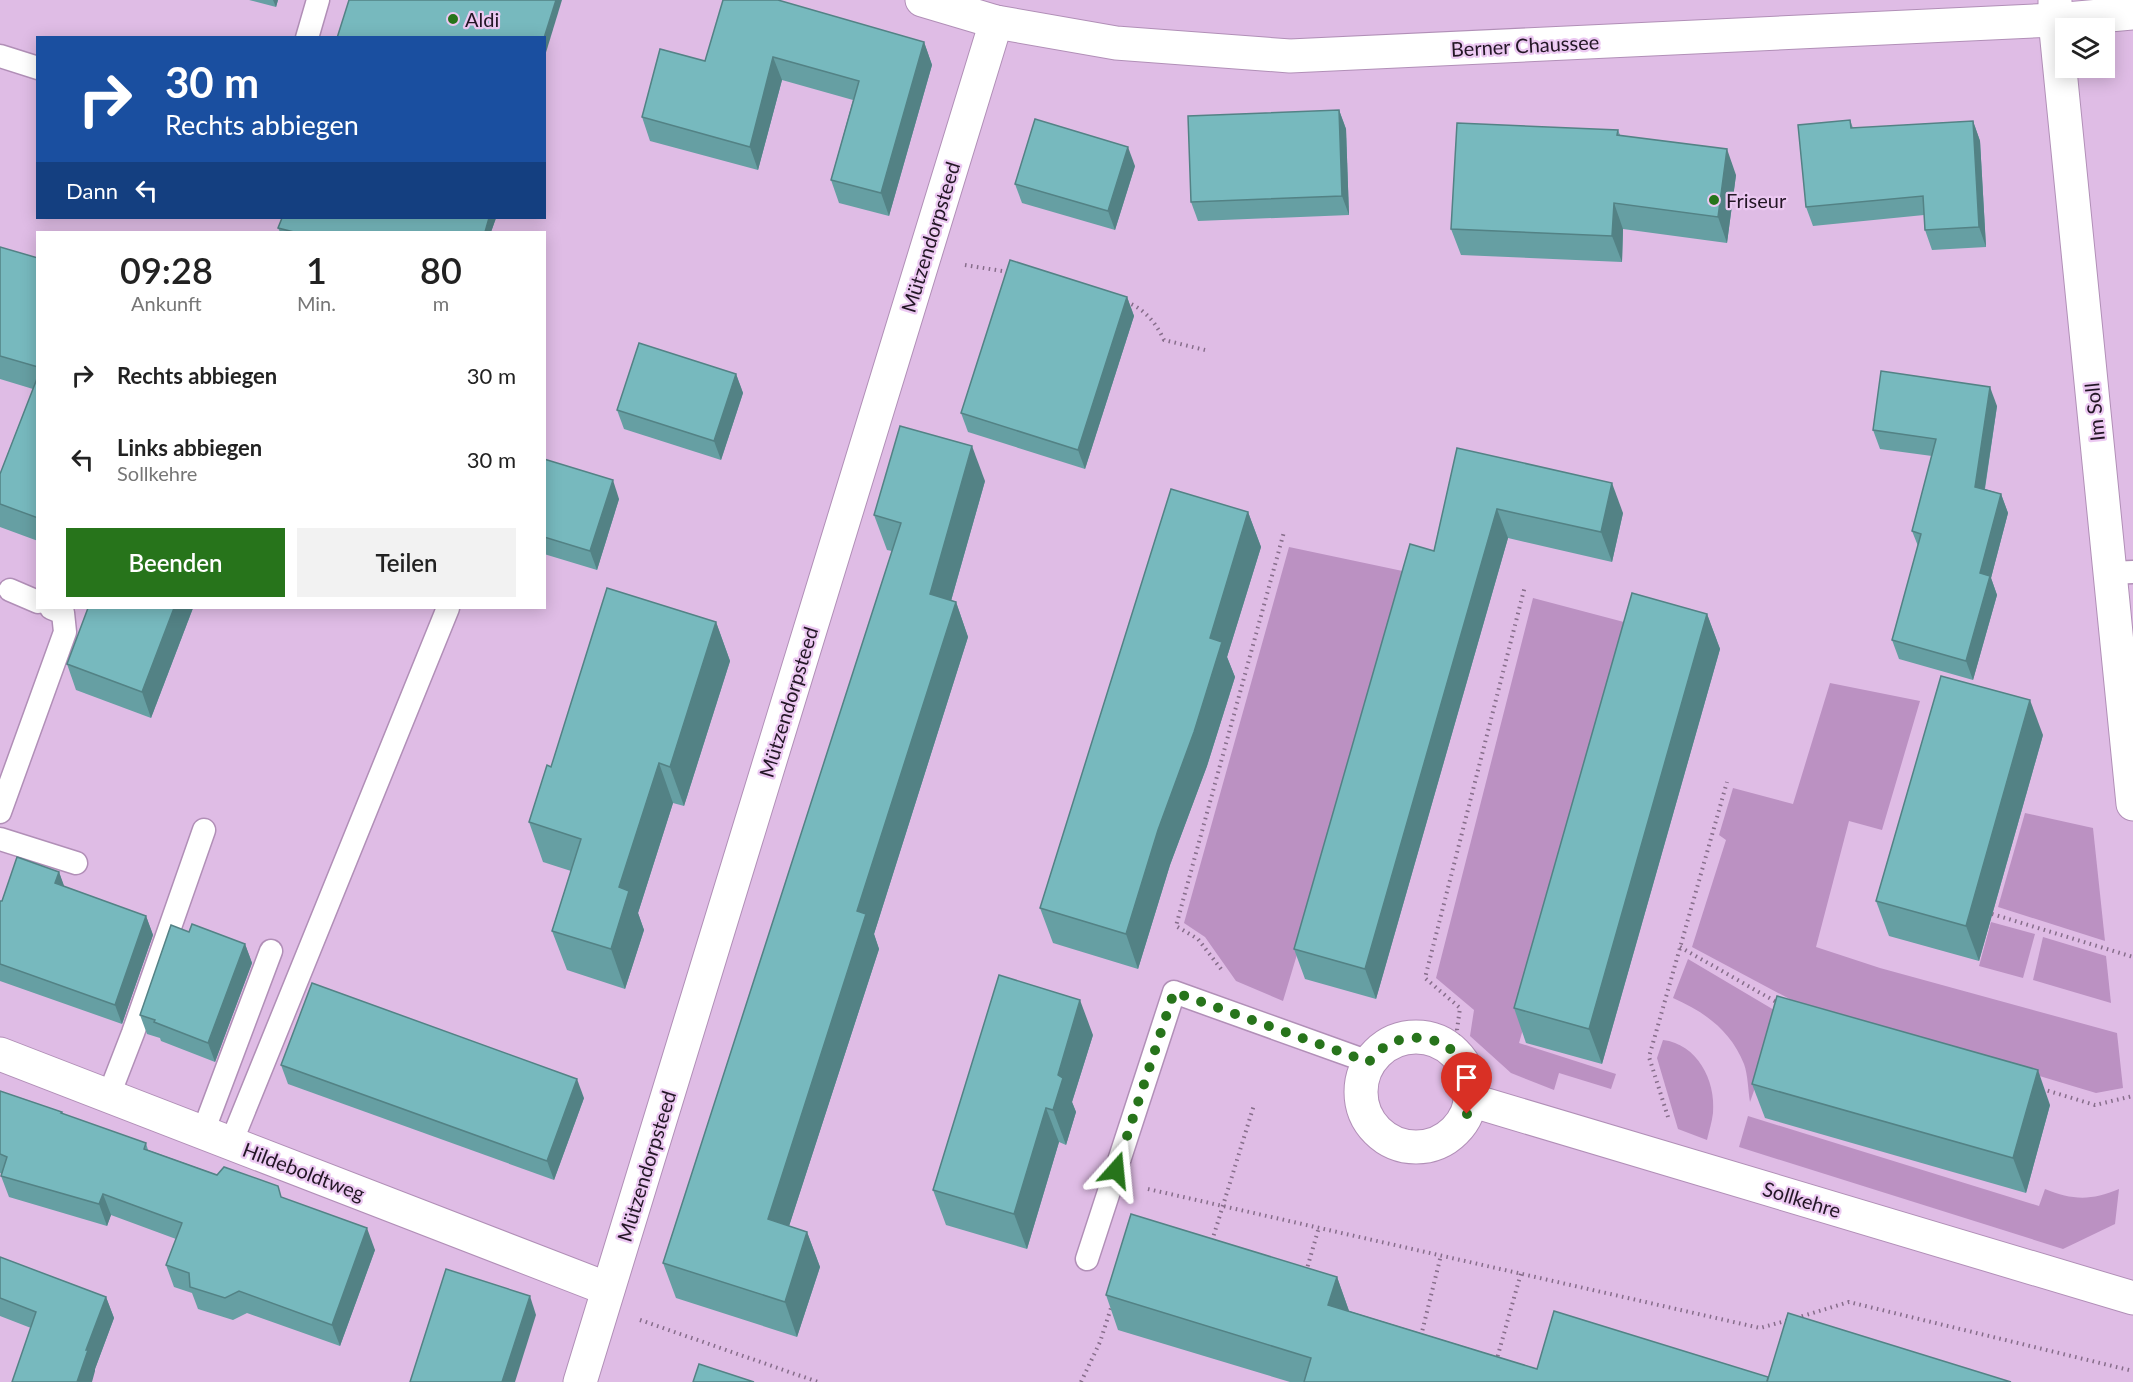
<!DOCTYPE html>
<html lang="de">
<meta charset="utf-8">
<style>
body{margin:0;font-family:Lato,sans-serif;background:#f2f2f2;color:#222;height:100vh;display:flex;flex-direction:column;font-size:22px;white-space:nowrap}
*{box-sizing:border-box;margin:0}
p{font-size:20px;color:#767676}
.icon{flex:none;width:33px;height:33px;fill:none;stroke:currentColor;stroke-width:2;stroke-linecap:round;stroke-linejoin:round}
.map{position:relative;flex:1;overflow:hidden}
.details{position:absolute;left:36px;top:231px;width:510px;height:378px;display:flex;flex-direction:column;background:#fff;border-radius:0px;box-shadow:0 3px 15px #0003}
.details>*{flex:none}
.top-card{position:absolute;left:36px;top:36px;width:510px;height:183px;border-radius:0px;box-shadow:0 3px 15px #0003;background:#1a4fa0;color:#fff;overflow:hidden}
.tools{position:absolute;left:2055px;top:18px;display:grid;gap:12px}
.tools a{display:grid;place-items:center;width:60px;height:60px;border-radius:0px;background:#fff;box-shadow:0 3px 15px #0003;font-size:30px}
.pin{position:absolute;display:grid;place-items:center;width:51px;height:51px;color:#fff;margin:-62px -26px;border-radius:50% 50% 50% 0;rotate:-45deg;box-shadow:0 0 6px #0007}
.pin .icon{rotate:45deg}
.me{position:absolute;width:66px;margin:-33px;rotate:18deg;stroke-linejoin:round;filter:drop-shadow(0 0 4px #0008)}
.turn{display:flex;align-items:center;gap:21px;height:126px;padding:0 30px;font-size:27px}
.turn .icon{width:78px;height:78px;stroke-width:2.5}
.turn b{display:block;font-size:42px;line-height:51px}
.then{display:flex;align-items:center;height:57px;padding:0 30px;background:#0003;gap:12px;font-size:22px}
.eta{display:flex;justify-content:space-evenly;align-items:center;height:102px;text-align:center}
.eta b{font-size:36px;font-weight:600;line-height:42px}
.button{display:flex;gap:12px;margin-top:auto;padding:12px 30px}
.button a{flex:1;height:69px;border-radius:0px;background:#27741b;color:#fff;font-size:24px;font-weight:600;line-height:69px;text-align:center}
.button a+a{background:#f2f2f2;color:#222}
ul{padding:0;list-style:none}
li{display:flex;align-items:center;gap:18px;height:84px;padding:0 30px}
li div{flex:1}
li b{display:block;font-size:22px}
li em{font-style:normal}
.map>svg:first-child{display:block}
.green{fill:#bb91c2}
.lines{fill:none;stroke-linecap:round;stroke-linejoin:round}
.service-casing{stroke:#b18fb7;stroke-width:25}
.minor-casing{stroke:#b18fb7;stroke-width:35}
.tertiary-casing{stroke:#b18fb7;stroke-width:35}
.path{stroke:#866d8a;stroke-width:4;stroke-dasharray:1.5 4.5;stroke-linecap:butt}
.service{stroke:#fff;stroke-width:22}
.minor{stroke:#fff;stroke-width:33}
.tertiary{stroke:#fff;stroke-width:33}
.wall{fill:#669fa3}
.shaded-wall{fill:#538285}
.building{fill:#77b9be;stroke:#538285;stroke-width:1.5}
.route{stroke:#27741b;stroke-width:10;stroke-dasharray:0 18}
.poi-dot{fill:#27741b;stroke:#ecc9f2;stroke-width:2}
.labels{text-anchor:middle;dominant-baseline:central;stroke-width:4.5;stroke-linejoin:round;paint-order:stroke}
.poi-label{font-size:20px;fill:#231625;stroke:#ecc9f2;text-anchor:start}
.street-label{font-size:20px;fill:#231625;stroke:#ecc9f2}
</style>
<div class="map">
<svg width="2133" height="1382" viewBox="0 0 2133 1382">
<rect width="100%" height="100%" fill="#dfbce5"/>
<g class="green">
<path d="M 1289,547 L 1412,573 L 1283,1001 L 1236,981 L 1205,937 L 1184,923 Z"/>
<path d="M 1533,598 L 1639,626 L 1519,1043 L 1616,1074 L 1611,1089 L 1559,1073 L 1554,1090 L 1511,1073 L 1470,1036 L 1474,1010 L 1436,978 Z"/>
<path d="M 1830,683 L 1920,701 L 1882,830 L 1849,821 L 1816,947 L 1880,968 L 2117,1033 L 2123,1088 L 2096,1093 L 1797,1003 L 1692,947 L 1726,840 L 1719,835 L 1733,788 L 1793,804 Z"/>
<path d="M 2025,813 L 2093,828 L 2105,941 L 1998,907 Z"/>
<path d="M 1991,922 L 2035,934 L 2023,978 L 1979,966 Z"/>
<path d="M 2043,937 L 2106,956 L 2111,1003 L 2033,980 Z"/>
<path d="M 1688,959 L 1781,1014 L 1750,1102 C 1748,1090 1748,1075 1744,1064 C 1731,1031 1705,1012 1673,998 Z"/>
<path d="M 1663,1040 C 1697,1044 1716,1080 1713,1113 C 1712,1122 1709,1131 1707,1140 L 1678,1129 L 1657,1058 Z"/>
<path d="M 1748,1116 L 2039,1206 L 2045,1189 C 2072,1200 2091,1201 2119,1189 L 2115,1224 L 2063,1249 L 1739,1147 Z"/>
</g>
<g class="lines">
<defs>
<g id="service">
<path d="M 307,38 L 318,0"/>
<path d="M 0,56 L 38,68"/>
<path d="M 2110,573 L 2133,572"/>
<path d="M 10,590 L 38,602"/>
<path d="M 0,812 L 65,632 L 63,613 L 51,608"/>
<path d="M 0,839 L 76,863"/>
<path d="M 109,1095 L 133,1033 L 204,830"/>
<path d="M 203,1132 L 271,951"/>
<path d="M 231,1143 L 448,608"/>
<path d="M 1087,1259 L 1174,992 L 1369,1062"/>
</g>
<g id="minor">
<path d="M 2055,0 L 2055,20 L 2133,804"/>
<circle cx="1416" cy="1092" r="55"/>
<path d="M 0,1054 L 608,1289"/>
<path d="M 1470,1100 L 2133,1298"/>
<path d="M 580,1382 L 996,22"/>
</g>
<path id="tertiary" d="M 922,0 L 996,22 L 1116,43 L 1290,56 L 2055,20 L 2133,13"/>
</defs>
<use href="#service" class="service-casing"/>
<use href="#minor" class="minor-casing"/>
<use href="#tertiary" class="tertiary-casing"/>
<g class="path">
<path d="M 965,265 L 1008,272"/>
<path d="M 1126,302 C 1144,308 1156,323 1164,340 L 1205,350"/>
<path d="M 1992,914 L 2133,957"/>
<path d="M 1680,947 L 1778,1003"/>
<path d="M 1221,969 L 1198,939 L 1176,926 L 1284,532"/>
<path d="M 1461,1060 L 1457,1030 L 1460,1008 L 1425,978 L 1525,586"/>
<path d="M 2042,1089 L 2095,1105 L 2133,1096"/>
<path d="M 1668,1117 L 1649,1057 L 1727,782"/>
<path d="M 1148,1189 L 1760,1328 L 1789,1320"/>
<path d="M 1212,1241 L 1254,1105"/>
<path d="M 1306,1272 L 1319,1227"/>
<path d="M 1796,1318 L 1849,1302 L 2133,1371"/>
<path d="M 640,1320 L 818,1382"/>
<path d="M 1421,1336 L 1441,1255"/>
<path d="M 1496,1362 L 1521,1273"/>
<path d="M 1081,1382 L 1100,1342 L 1112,1305"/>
</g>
<use href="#service" class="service"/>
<use href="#minor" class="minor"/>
<use href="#tertiary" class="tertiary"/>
</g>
<g class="wall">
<path d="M 249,0 L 278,0 L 276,7 Z"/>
<path d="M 924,42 L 932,65 L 889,216 L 839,203 L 831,180 L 853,100 L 782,80 L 758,170 L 650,141 L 642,117 L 705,61 Z"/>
<path d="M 1339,110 L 1346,129 L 1349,215 L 1198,221 L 1191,202 Z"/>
<path d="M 1850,120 L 1853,128 L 1973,121 L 1980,141 L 1986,247 L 1932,250 L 1925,230 L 1924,215 L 1813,226 L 1806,207 Z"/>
<path d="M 1618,130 L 1620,135 L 1736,175 L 1727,243 L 1623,229 L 1622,262 L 1461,255 L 1451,229 Z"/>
<path d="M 1135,166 L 1115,230 L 1022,203 L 1015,184 Z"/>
<path d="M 282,218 L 496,218 L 491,232 L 280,232 L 278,228 Z"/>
<path d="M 0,247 L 38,258 L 38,541 L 0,527 L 0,474 L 33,389 L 0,379 Z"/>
<path d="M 1127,297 L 1134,316 L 1085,469 L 968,432 L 961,413 Z"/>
<path d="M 736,374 L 743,393 L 721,460 L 624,429 L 617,410 Z"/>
<path d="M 1997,406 L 1985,489 L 2001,494 L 2008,513 L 1991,578 L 1997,595 L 1973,680 L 1899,659 L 1892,640 L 1918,546 L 1912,531 L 1932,456 L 1880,449 L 1873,430 Z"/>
<path d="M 1457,448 L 1623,513 L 1612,562 L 1508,538 L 1376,999 L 1305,979 L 1294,949 L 1434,551 Z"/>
<path d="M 544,459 L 619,499 L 597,570 L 544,554 Z"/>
<path d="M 985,481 L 951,601 L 956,602 L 968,637 L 874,934 L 879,949 L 789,1226 L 807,1232 L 820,1267 L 797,1337 L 676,1298 L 663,1263 L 892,551 L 887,550 L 874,515 Z"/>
<path d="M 1248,512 L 1261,547 L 1227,657 L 1235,677 L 1207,766 L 1170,865 L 1138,969 L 1053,943 L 1040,908 Z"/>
<path d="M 193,608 L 151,718 L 76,690 L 67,664 Z"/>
<path d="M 1707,614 L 1720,649 L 1602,1064 L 1526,1043 L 1514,1008 Z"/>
<path d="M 716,622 L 730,661 L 684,806 L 673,803 L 638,913 L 644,930 L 625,989 L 567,970 L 552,931 L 571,871 L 543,862 L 529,822 L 551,767 Z"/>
<path d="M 2043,735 L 1979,961 L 1889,936 L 1876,901 Z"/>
<path d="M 59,872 L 64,887 L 146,916 L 153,935 L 122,1024 L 0,981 L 0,901 L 2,901 Z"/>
<path d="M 189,932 L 245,944 L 252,963 L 215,1062 L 161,1041 L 160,1038 L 147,1034 L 140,1015 Z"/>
<path d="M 1093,1035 L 1072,1102 L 1076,1112 L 1066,1145 L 1059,1142 L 1027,1249 L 946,1225 L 933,1190 Z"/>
<path d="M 281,1065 L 584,1098 L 554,1180 L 288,1084 Z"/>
<path d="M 1752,1084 L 2050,1105 L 2026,1193 L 1765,1118 Z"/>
<path d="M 0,1091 L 62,1112 L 62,1114 L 146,1143 L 148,1150 L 282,1198 L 375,1250 L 340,1346 L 247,1313 L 233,1320 L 198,1309 L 192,1293 L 174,1287 L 166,1265 L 176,1239 L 111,1215 L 107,1226 L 9,1197 L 1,1176 L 2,1174 L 0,1173 Z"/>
<path d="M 0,1257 L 106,1297 L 114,1318 L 95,1369 L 95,1371 L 31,1328 L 0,1316 Z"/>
<path d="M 1337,1277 L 1349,1311 L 1537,1369 L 1768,1377 L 2011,1382 L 1290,1382 L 1118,1330 L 1106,1295 Z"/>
</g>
<g class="shaded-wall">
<path d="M 273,0 L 278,0 L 276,7 Z"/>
<path d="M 556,0 L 562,0 L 544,59 L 544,38 Z"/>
<path d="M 924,42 L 932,65 L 889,216 L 881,193 Z"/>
<path d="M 773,57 L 782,80 L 758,170 L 750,147 Z"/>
<path d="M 1339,110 L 1346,129 L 1349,215 L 1342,196 Z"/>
<path d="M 1973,121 L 1980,141 L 1986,247 L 1979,227 Z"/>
<path d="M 1128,147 L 1135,166 L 1115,230 L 1108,211 Z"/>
<path d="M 1727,149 L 1736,175 L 1727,243 L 1718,217 Z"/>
<path d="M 1614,203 L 1623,229 L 1622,262 L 1612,236 Z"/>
<path d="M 489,218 L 496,218 L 491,232 L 485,232 Z"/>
<path d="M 1127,297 L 1134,316 L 1085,469 L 1078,450 Z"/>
<path d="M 736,374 L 743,393 L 721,460 L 714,441 Z"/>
<path d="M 1990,387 L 1997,406 L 1982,506 L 1975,487 Z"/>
<path d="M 972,446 L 985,481 L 943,629 L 930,594 Z"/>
<path d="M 613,480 L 619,499 L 597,570 L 590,551 Z"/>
<path d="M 1612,483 L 1623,513 L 1612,562 L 1601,532 Z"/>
<path d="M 2001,494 L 2008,513 L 1991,578 L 1997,595 L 1973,680 L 1966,661 L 1980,573 Z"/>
<path d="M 1497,509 L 1508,538 L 1376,999 L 1365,969 Z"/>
<path d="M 1248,512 L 1261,547 L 1227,657 L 1235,677 L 1207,766 L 1170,865 L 1138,969 L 1126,934 L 1210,638 Z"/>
<path d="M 956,602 L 968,637 L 874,934 L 879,949 L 780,1254 L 768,1219 L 857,911 Z"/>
<path d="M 174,608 L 193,608 L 151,718 L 142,692 Z"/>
<path d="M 1707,614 L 1720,649 L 1602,1064 L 1589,1029 Z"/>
<path d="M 716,622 L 730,661 L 684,806 L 670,767 Z"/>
<path d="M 2030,700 L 2043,735 L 1979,961 L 1966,926 Z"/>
<path d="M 659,763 L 673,803 L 638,913 L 644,930 L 625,989 L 611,949 L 619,887 Z"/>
<path d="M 59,872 L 66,891 L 55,883 Z"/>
<path d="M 146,916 L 153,935 L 122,1024 L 115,1005 Z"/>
<path d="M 245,944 L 252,963 L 215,1062 L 208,1043 Z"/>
<path d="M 1080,1000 L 1093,1035 L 1072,1102 L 1076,1112 L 1066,1145 L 1053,1110 L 1058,1075 Z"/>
<path d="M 2038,1070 L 2050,1105 L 2026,1193 L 2013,1158 Z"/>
<path d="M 577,1079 L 584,1098 L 554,1180 L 547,1161 Z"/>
<path d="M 1046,1108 L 1059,1142 L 1027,1249 L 1014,1214 Z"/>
<path d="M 103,1194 L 111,1215 L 107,1226 L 99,1204 Z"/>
<path d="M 367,1228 L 375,1250 L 340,1346 L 332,1325 Z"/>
<path d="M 807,1232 L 820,1267 L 797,1337 L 785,1302 Z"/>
<path d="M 1337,1277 L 1349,1311 L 1328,1305 Z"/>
<path d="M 530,1296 L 536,1315 L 515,1382 L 502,1382 Z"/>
<path d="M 106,1297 L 114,1318 L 95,1369 L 95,1371 L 92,1382 L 77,1382 L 86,1350 Z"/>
</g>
<g class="building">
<path d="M 349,0 L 556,0 L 544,38 L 337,38 Z"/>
<path d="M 723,0 L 778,0 L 924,42 L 881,193 L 831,180 L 859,81 L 773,57 L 750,147 L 642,117 L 660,49 L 705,61 Z"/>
<path d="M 1339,110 L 1342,196 L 1191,202 L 1188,116 Z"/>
<path d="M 1035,119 L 1128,147 L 1108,211 L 1015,184 Z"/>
<path d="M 1850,120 L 1851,128 L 1973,121 L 1979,227 L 1925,230 L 1923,196 L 1806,207 L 1798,125 Z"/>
<path d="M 1457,123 L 1618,130 L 1617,135 L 1727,149 L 1718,217 L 1614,203 L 1612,236 L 1451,229 Z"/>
<path d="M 282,218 L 489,218 L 485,232 L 294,232 L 278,228 Z"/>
<path d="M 0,247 L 38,258 L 38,367 L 0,356 Z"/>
<path d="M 1010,260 L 1127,297 L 1078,450 L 961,413 Z"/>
<path d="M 639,343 L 736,374 L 714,441 L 617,410 Z"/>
<path d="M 1881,371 L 1990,387 L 1975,487 L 2001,494 L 1980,573 L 1990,576 L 1966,661 L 1892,640 L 1921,534 L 1912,531 L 1936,439 L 1873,430 Z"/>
<path d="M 38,376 L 38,518 L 0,504 L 0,474 Z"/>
<path d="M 900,426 L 972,446 L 930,594 L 956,602 L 857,911 L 866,914 L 768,1219 L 807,1232 L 785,1302 L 663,1263 L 901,523 L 874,515 Z"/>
<path d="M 1457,448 L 1612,483 L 1601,532 L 1497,509 L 1365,969 L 1294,949 L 1410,544 L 1434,551 Z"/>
<path d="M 544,459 L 613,480 L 590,551 L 544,537 Z"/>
<path d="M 1171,489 L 1248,512 L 1210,638 L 1222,642 L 1194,732 L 1158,830 L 1126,934 L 1040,908 Z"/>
<path d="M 607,588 L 716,622 L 670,767 L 659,763 L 619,887 L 629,891 L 611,949 L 552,931 L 581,839 L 529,822 L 547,765 L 551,767 Z"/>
<path d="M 1632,593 L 1707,614 L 1589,1029 L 1514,1008 Z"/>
<path d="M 88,608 L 174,608 L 142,692 L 67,664 Z"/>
<path d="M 1941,676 L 2030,700 L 1966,926 L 1876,901 Z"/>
<path d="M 17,857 L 59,872 L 55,883 L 146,916 L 115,1005 L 0,964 L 0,901 L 2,901 Z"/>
<path d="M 192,924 L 245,944 L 208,1043 L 154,1022 L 155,1020 L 140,1015 L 171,925 L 189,932 Z"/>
<path d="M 999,975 L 1080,1000 L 1058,1075 L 1063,1078 L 1053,1110 L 1046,1108 L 1014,1214 L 933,1190 Z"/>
<path d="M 312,983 L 577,1079 L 547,1161 L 281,1065 Z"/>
<path d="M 1777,996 L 2038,1070 L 2013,1158 L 1752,1084 Z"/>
<path d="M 0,1091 L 62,1112 L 61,1113 L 146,1143 L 144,1149 L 217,1175 L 224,1167 L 278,1186 L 281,1197 L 367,1228 L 332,1325 L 239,1291 L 225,1298 L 190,1287 L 189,1273 L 166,1265 L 182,1223 L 103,1194 L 99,1204 L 1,1176 L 7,1157 L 0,1154 Z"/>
<path d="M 1131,1214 L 1337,1277 L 1328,1305 L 1537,1369 L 1554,1311 L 1768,1377 L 1767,1382 L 1304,1382 L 1311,1358 L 1106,1295 Z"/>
<path d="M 0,1257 L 106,1297 L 86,1350 L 88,1350 L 77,1382 L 12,1382 L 36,1312 L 0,1298 Z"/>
<path d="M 446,1269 L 530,1296 L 502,1382 L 410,1382 Z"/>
<path d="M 1788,1313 L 2011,1382 L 1767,1382 Z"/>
<path d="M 699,1364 L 754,1382 L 693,1382 Z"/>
</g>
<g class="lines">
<path class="route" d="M 1116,1170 L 1174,992 L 1369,1062 C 1398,1021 1465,1034 1471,1086 C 1472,1095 1469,1105 1467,1114"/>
</g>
<g class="poi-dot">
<circle cx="453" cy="19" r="6"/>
<circle cx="1714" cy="200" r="6"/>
</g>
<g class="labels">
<g class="poi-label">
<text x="465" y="19">Aldi</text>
<text x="1726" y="200">Friseur</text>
</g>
<g class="street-label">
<text transform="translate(1525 45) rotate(-3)">Berner Chaussee</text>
<text transform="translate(930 237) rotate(-73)">Mützendorpsteed</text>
<text transform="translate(2094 412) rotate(-96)">Im Soll</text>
<text transform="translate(788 702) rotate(-73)">Mützendorpsteed</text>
<text transform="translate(646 1166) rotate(-73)">Mützendorpsteed</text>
<text transform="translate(304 1171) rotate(21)">Hildeboldtweg</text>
<text transform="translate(1802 1199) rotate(17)">Sollkehre</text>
</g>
</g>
</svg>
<div class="tools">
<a><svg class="icon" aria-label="layers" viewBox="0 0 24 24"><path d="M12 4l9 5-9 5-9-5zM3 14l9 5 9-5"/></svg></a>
</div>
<div class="pin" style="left:1467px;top:1114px;background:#d93025"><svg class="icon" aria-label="arrive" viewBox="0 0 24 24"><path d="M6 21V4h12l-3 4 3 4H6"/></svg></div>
<svg class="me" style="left:1116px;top:1170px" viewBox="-20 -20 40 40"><path d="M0-17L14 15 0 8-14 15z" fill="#27741b" stroke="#fff" stroke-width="4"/></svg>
<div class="top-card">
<div class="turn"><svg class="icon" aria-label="right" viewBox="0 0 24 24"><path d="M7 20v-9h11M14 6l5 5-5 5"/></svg><div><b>30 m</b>Rechts abbiegen</div></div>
<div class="then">Dann<svg class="icon" aria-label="left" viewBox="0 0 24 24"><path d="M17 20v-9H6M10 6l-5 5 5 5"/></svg></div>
</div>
<section class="details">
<div class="eta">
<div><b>09:28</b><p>Ankunft</p></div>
<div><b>1</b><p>Min.</p></div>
<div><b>80</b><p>m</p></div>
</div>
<ul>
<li><svg class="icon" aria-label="right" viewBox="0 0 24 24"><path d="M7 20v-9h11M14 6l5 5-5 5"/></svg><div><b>Rechts abbiegen</b></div><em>30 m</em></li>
<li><svg class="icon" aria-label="left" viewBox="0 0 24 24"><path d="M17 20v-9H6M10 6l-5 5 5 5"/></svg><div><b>Links abbiegen</b><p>Sollkehre</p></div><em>30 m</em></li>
</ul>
<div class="button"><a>Beenden</a><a>Teilen</a></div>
</section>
</div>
